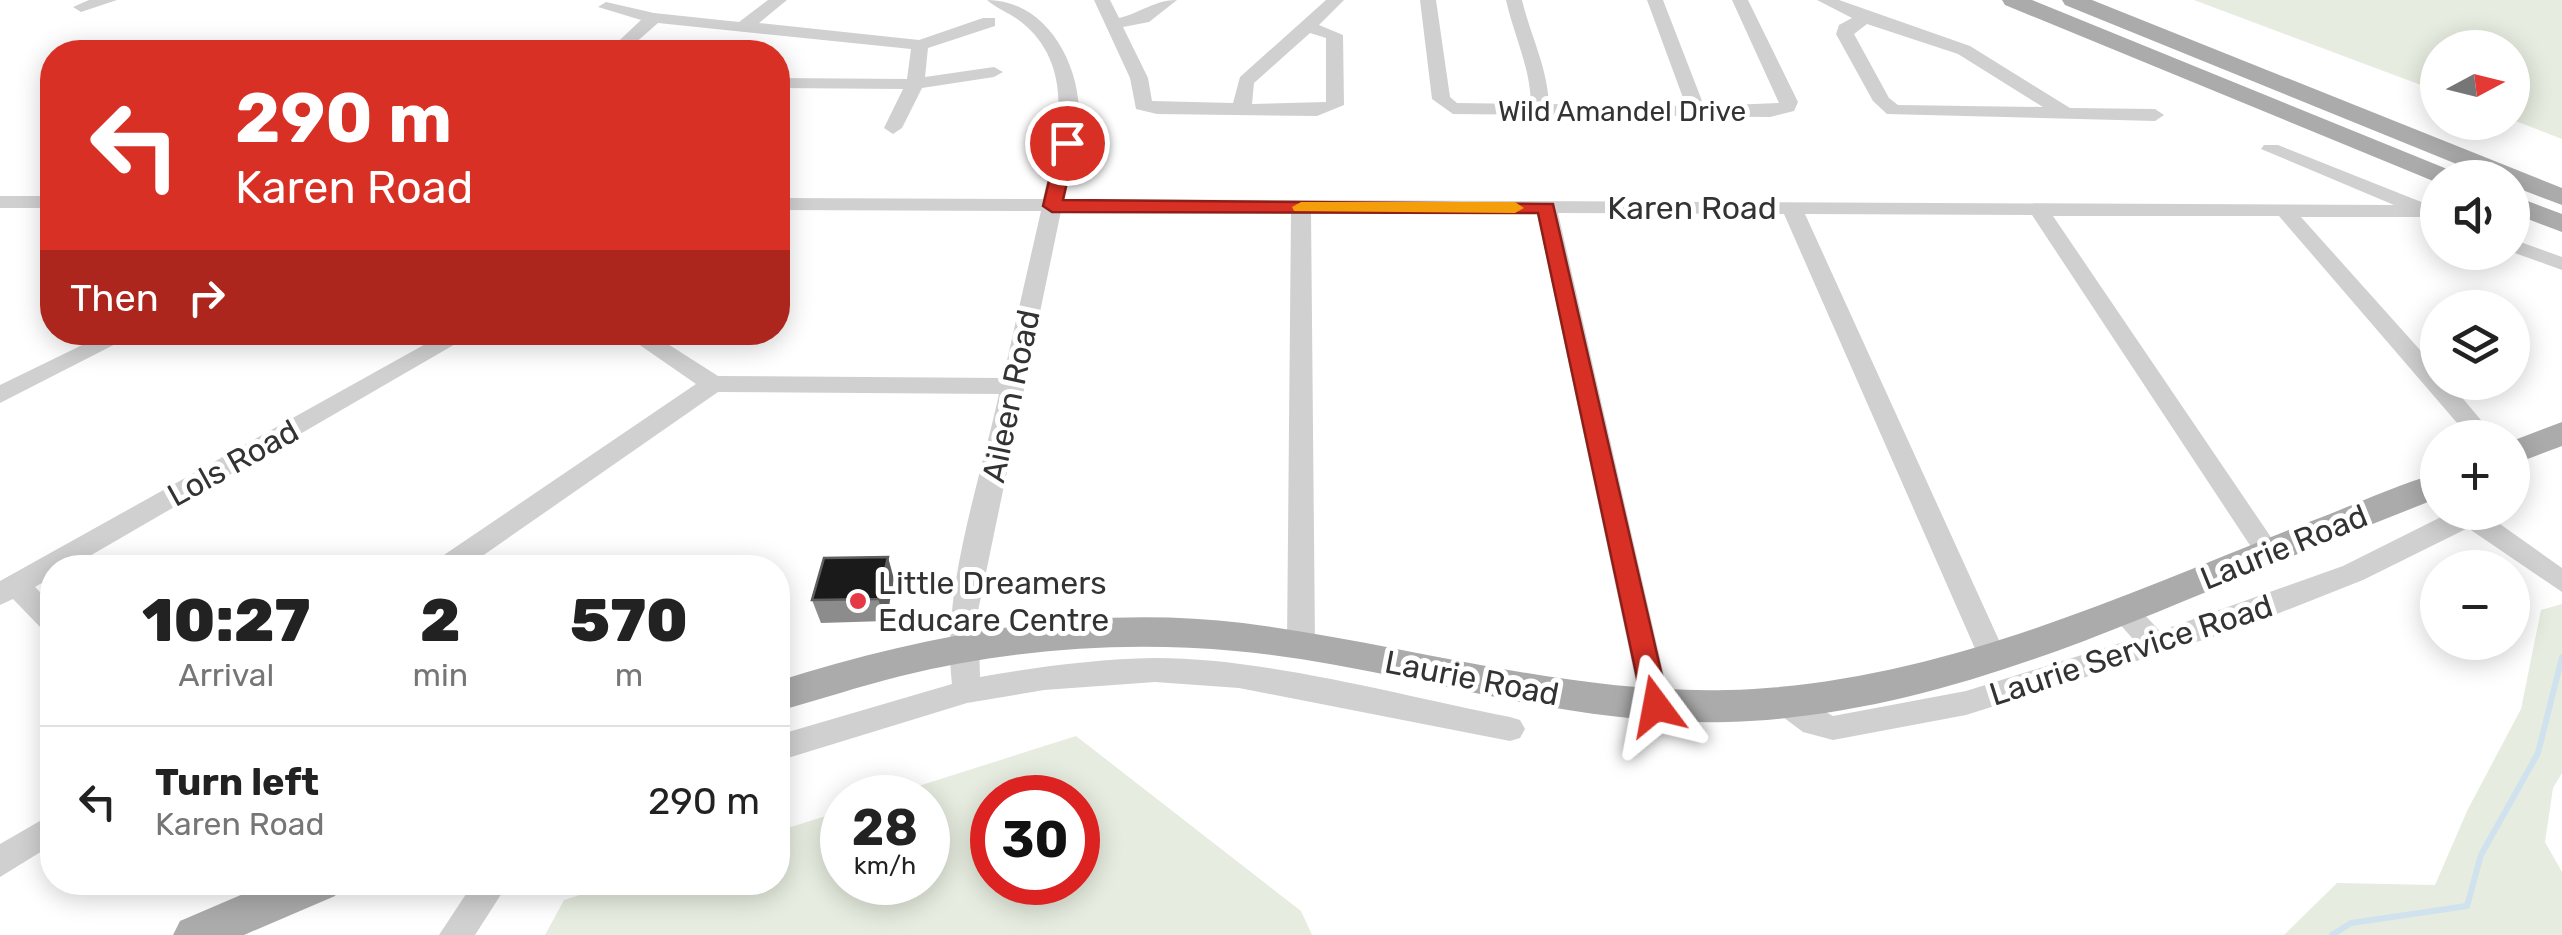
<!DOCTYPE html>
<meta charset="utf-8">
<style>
body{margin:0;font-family:Rubik,sans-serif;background:#f2f2f2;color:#222;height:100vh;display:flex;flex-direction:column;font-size:38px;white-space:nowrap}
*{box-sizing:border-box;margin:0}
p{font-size:32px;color:#767676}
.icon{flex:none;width:55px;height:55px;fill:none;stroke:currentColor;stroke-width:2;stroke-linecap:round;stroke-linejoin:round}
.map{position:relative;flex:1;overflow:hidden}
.side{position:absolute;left:40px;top:555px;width:750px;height:340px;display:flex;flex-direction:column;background:#fff;border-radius:40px;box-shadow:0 5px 25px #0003}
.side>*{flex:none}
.banner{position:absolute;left:40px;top:40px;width:750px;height:305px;border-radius:40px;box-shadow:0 5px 25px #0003;background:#d93025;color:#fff;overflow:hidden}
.needle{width:65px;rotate:83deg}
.tools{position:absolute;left:2420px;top:30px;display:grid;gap:20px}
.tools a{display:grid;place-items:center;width:110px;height:110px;border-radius:50%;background:#fff;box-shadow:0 5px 25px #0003;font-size:50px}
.speed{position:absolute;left:820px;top:775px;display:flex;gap:20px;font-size:50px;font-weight:700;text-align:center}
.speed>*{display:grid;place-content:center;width:130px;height:130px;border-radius:50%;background:#fff;box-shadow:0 5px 25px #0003;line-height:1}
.speed small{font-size:25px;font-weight:400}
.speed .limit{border:15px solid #d22;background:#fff;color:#111}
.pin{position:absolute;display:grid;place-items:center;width:85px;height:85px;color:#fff;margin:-42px;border:5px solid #fff;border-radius:50%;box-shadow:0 2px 10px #0007}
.me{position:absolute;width:110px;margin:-55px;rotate:347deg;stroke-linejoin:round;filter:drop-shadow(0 0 8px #0008)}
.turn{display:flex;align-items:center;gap:35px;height:210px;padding:0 30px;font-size:45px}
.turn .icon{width:130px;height:130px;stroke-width:2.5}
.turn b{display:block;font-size:70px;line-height:85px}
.then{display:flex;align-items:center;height:95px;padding:0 30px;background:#0003;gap:20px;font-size:38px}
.eta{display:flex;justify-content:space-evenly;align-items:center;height:170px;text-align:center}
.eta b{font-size:60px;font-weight:800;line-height:70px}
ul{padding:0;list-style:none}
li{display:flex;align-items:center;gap:30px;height:150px;padding:0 30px;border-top:2px solid #e0e0e0}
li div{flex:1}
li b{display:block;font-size:38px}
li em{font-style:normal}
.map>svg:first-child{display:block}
.green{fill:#e6ecdf;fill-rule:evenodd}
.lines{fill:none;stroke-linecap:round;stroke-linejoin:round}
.stream{stroke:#cfe2ee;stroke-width:6}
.minor{fill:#d0d0d0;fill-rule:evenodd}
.major{fill:#ababab;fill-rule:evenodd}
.wall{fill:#8c8c8c}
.shaded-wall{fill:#5f5f5f}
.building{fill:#1a1a1a;stroke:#5f5f5f;stroke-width:2.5}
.route{fill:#d93025;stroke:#8d1f18;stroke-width:2.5}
.slow{fill:#f59e0b}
.poi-dot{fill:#e63946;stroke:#fff;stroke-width:4}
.labels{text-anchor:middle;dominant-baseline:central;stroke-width:10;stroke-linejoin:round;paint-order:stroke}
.far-street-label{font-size:28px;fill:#333;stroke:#fff}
.street-label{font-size:32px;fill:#333;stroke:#fff}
.poi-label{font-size:32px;fill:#333;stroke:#fff;text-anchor:start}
</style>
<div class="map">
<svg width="2562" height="935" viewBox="0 0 2562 935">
<rect width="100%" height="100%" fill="#fff"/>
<g class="green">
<path d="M 2194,0 L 2562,0 L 2562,139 L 2513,120 L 2512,48 L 2438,48 L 2437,91 Z"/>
<path d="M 2562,604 L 2562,773 L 2553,788 L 2545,842 L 2562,872 L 2562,935 L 2284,935 L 2337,883 L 2435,885 L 2468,809 L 2521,709 L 2541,610 Z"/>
<path d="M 1076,736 L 1301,911 L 1312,935 L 545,935 L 564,900 L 618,883 L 778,882 L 778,831 L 842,811 L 842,882 L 928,882 L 928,798 L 884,797 ZM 992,798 L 1078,798 L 1078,882 L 992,882 Z"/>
</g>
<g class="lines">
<path class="stream" d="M 2332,935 L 2351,923 L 2467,906 L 2481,855 L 2538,753 L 2562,657"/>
<g class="minor">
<path d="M 89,0 L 117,0 L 81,12 L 73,7 Z"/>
<path d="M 768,0 L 787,0 L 759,23 L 919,40 L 983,18 L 995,18 L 995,26 L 928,48 L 925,77 L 994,67 L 1003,72 L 994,77 L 922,88 L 902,128 L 893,134 L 884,128 L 903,89 L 778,88 L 778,78 L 907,79 L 911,49 L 658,23 L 625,52 L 607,52 L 641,20 L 598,7 L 606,2 L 654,13 L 739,22 Z"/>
<path d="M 987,0 C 1047,0 1082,66 1079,122 C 1078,148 1069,175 1064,199 L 2394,205 L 2261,149 L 2264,145 L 2278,145 L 2434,207 L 2437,211 L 2427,217 L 2301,217 L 2438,370 L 2438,382 L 2449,382 L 2496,438 L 2470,438 L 2279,216 L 2053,216 L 2281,552 L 2277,559 L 2259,559 L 2032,215 L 1805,214 L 2008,660 L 2004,668 L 1994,671 L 1984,668 L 1980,660 L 1784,214 L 1558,213 L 1671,706 L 1666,715 L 1656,718 L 1646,715 L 1641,706 L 1537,213 L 1311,212 L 1315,645 L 1311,653 L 1301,656 L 1291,653 L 1287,645 L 1291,212 L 1061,211 L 978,611 L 980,677 C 1037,667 1096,659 1155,658 C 1266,658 1399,695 1510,717 L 1520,720 L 1525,729 L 1520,738 L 1510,741 L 1239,688 L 1155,682 L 1044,690 L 967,703 L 778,761 L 778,735 L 952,684 C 941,590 979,486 999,394 L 718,392 L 465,568 L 431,568 L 435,561 L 696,384 L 621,332 L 649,332 L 718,376 L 1003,378 L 1041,211 L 778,210 L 778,198 L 1043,199 C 1056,142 1077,72 1026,26 C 1015,15 998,10 987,0 Z"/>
<path d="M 1094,0 L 1110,0 L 1119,18 C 1141,13 1154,0 1177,0 L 1149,22 L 1123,27 L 1148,78 L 1152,101 L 1233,103 L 1240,77 L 1326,0 L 1344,0 L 1319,25 L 1343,35 L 1344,105 L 1317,116 L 1157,114 L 1136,109 L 1130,78 ZM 1310,33 L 1326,38 L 1326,102 L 1252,104 L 1254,83 Z"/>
<path d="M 1420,0 L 1436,0 L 1450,97 L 1457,103 L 1531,104 C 1530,66 1514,36 1506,0 L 1522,0 C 1531,37 1547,66 1549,104 L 1686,106 L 1647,0 L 1663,0 L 1704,106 L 1779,103 L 1732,0 L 1748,0 L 1798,102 L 1794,111 L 1770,117 L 1453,114 L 1432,99 Z"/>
<path d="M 1817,0 L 1839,0 L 1970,46 L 2070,108 L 2155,109 L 2164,115 L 2155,121 L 1887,114 L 1873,101 L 1836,34 L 1839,25 L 1852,18 ZM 1867,24 L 1958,54 L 2043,107 L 1898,105 L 1889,98 L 1854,34 Z"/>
<rect x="0" y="196" width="52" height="12"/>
<path d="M 2512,239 L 2562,257 L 2562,270 L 2512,252 Z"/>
<path d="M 109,332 L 139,332 L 0,403 L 0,385 Z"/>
<path d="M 447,332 L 476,332 L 69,568 L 52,568 L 52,577 L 35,587 L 52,604 L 52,632 L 42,629 L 13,599 L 0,605 L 0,581 Z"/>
<path d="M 2451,512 L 2483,512 L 2562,568 L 2562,592 L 2468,528 L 2363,580 L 2244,627 L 1966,715 L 1833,740 L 1803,732 L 1775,711 L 1770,702 L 1775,693 L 1785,690 L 1833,716 L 1966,691 L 2133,639 L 2109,612 L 2113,604 C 2134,598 2147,618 2160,631 L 2343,566 Z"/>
<path d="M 52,814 L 52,845 L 0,877 L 0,844 Z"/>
<path d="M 474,882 L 509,882 L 475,935 L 439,935 Z"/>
</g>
<g class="major">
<path d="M 2002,0 L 2032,0 L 2457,173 L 2461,178 L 2438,178 L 2438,183 L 2005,5 Z"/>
<path d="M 2062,0 L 2092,0 L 2562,188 L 2562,205 L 2512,186 L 2512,178 L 2491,178 L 2065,5 Z"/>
<path d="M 2512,195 L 2562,214 L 2562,232 L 2512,213 Z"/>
<path d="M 2562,422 L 2562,446 L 2512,465 L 2512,441 Z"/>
<path d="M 2438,473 L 2438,498 C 2368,526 2299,553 2230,582 C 2070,649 1904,717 1728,722 C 1559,727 1400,666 1235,651 C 1124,641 1010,649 901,676 C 860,686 819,700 778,711 L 778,681 C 927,634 1086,604 1243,623 C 1404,643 1563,694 1727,690 C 1933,685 2121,596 2309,522 C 2352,506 2394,486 2438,473 Z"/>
<path d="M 271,882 L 341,882 L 335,896 L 244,935 L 173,935 L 180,921 Z"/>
</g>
</g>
<path class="wall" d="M 894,579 L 886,621 L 821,623 L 812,600 Z"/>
<path class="shaded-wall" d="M 888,557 L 894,579 L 886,621 L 878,599 Z"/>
<path class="building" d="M 888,557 L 878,599 L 812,600 L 824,558 Z"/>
<path class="route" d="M 1067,138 L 1076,143 L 1063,200 L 1553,204 L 1669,706 L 1665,714 L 1656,717 L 1647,714 L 1643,706 L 1538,213 L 1052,212 L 1043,206 L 1058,143 Z"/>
<path class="slow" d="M 1301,202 L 1515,202 L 1524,208 L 1515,213 L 1294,211 L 1292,207 Z"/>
<circle class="poi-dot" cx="858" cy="601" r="10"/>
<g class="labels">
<g class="far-street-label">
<text x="1622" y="111">Wild Amandel Drive</text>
</g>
<g class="street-label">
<text x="1692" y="208">Karen Road</text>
<text transform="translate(1011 396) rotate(-78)">Aileen Road</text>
<text transform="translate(233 463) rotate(-29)">Lols Road</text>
<text transform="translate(2284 547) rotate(-22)">Laurie Road</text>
<text transform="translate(2131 650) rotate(-18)">Laurie Service Road</text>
<text transform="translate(1472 678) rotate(11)">Laurie Road</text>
</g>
<g class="poi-label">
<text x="878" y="583">Little Dreamers<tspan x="878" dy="37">Educare Centre</tspan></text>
</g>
</g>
</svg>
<div class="tools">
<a><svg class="needle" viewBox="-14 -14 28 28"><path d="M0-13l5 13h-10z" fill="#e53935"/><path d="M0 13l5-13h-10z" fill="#767676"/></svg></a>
<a><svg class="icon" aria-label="sound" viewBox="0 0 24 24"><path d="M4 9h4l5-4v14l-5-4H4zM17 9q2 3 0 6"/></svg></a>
<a><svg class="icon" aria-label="layers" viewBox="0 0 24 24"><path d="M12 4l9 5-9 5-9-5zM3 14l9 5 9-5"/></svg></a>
<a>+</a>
<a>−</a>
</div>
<div class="speed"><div>28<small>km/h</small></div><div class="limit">30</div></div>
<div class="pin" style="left:1067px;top:143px;background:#d93025"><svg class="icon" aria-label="arrive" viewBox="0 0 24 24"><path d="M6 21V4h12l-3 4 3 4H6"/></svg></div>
<svg class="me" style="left:1656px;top:706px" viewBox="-20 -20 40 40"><path d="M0-17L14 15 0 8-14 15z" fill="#d93025" stroke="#fff" stroke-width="4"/></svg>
<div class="banner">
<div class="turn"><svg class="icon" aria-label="left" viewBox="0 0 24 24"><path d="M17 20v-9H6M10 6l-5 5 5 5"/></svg><div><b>290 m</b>Karen Road</div></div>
<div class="then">Then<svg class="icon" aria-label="right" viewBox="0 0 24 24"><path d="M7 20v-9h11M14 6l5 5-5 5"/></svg></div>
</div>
<section class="side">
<div class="eta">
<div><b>10:27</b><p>Arrival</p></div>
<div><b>2</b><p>min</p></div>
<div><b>570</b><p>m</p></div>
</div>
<ul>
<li><svg class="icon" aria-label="left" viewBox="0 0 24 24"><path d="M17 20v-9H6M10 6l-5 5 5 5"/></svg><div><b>Turn left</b><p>Karen Road</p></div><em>290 m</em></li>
</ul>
</section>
</div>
